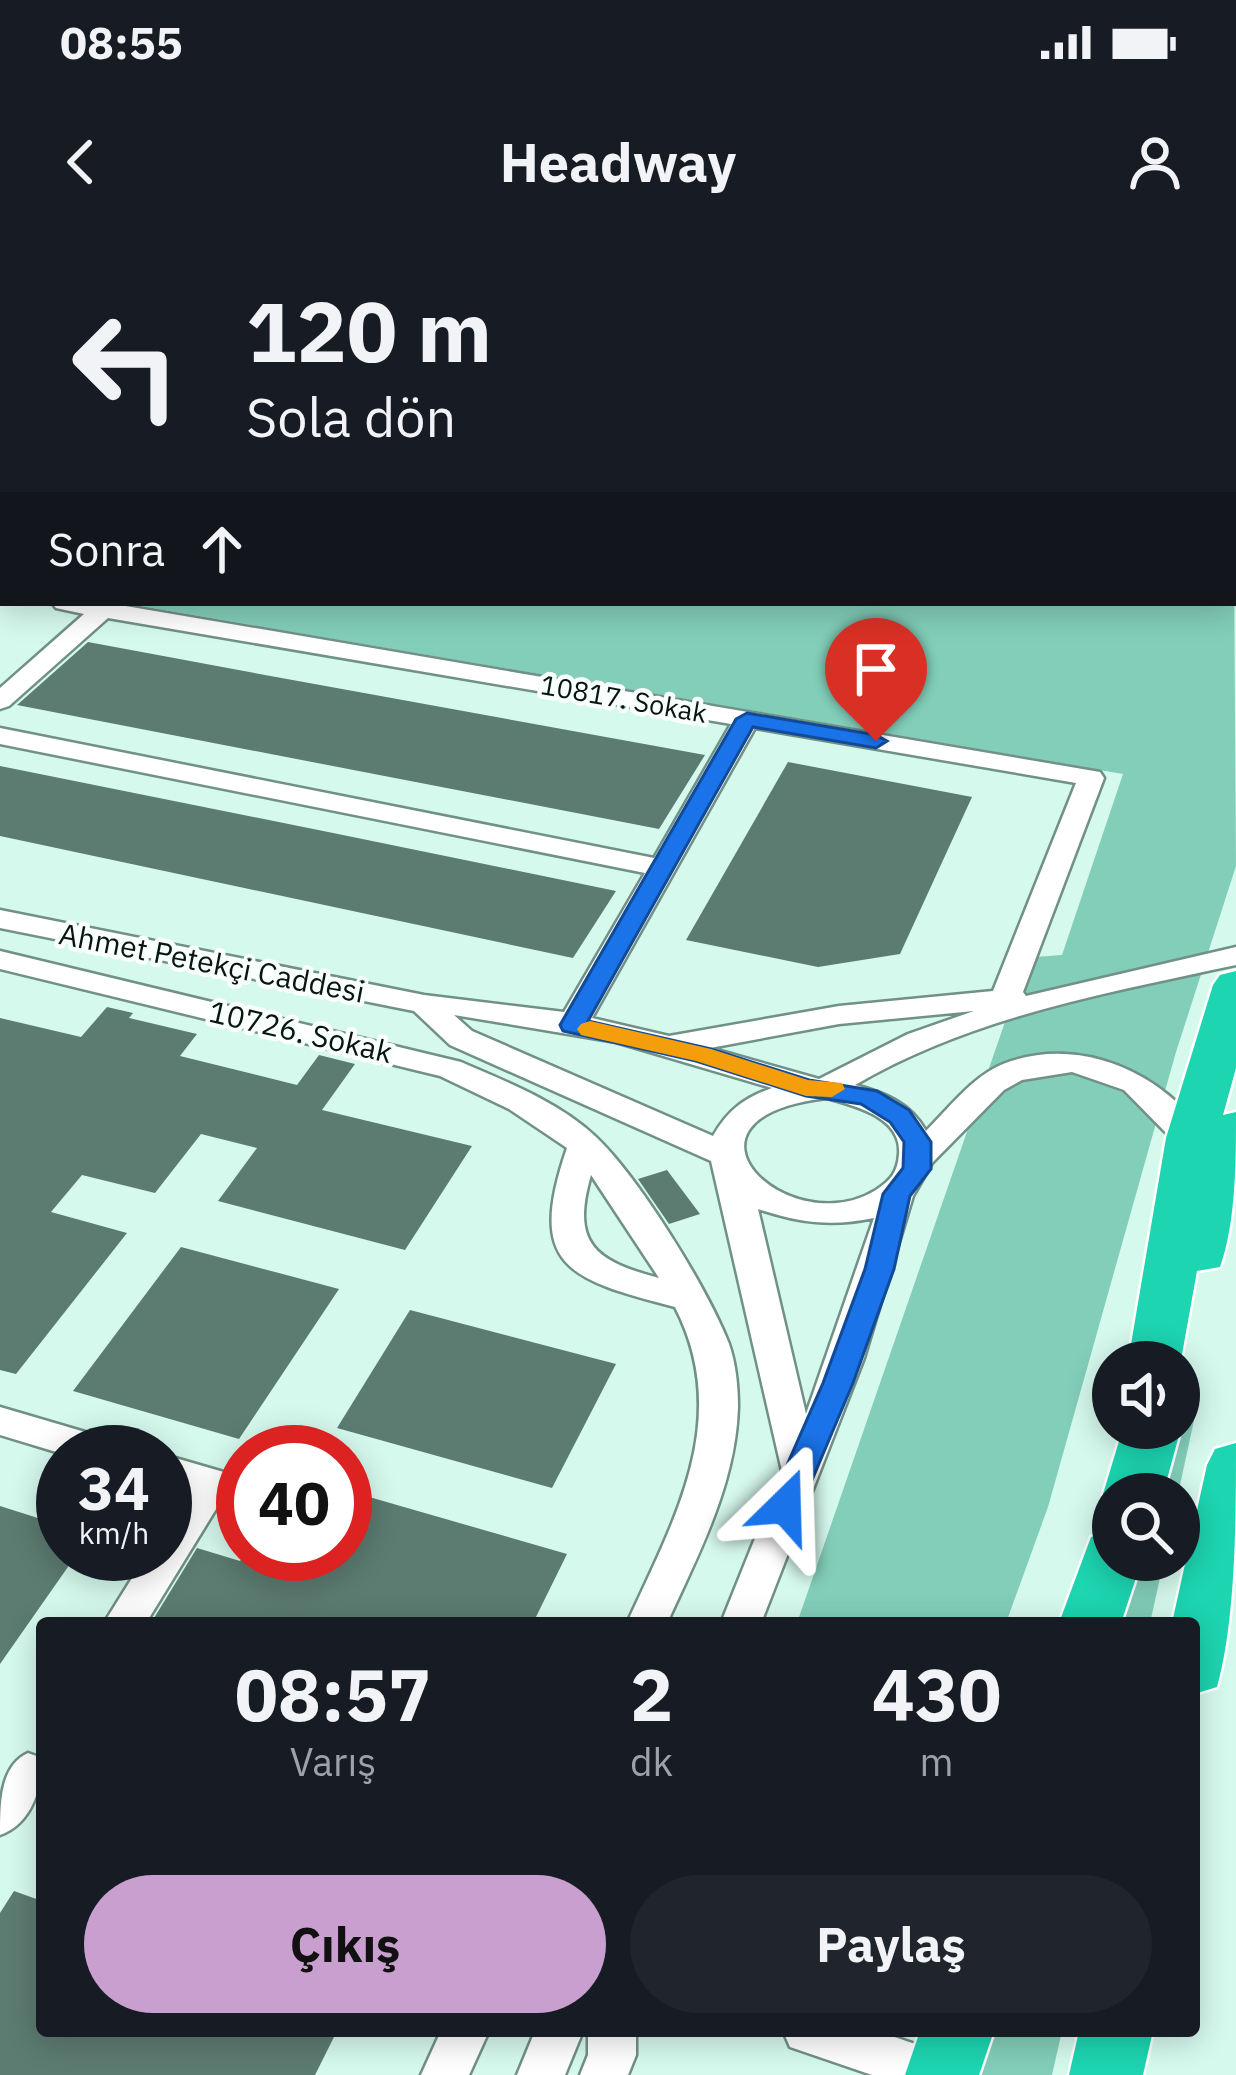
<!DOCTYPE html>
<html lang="tr">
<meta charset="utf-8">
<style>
body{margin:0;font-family:"IBM Plex Sans",sans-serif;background:#20242c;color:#f1f3f6;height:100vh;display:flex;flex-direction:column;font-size:45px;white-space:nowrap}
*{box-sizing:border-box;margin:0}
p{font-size:39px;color:#9ea1a6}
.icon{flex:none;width:66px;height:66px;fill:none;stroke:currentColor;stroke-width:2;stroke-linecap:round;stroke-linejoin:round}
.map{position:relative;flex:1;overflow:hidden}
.sheet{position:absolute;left:36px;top:1377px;width:1164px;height:420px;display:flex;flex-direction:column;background:#171b24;border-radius:12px;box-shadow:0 6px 30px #0003}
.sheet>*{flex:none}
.guide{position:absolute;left:0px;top:0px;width:1236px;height:366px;box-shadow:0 6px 30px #0003;background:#171b24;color:#f1f3f6;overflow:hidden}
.fabs{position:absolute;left:1092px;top:1101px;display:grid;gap:24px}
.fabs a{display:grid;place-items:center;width:108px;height:108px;border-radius:50%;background:#171b24;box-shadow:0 6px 30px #0003;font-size:60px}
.speed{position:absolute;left:36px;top:1185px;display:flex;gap:24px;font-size:60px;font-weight:700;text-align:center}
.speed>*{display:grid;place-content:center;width:156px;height:156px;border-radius:50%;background:#171b24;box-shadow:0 6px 30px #0003;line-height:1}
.speed small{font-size:30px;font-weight:400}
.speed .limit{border:18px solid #d22;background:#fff;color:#111}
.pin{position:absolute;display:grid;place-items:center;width:102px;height:102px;color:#fff;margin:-123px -51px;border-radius:50% 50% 50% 0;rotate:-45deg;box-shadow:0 0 12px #0007}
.pin .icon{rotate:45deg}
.me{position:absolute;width:132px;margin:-66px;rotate:22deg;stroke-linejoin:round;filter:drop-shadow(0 0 9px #0008)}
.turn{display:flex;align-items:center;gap:42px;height:252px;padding:0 48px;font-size:54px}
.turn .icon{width:156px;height:156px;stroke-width:2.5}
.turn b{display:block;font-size:84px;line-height:102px}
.then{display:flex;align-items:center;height:114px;padding:0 48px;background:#0003;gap:24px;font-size:45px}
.eta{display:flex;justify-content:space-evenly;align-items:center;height:204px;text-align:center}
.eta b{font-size:72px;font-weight:700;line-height:84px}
.button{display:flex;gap:24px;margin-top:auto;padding:24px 48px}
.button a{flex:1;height:138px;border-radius:72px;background:#c99fcf;color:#111;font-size:48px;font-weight:700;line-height:138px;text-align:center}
.button a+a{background:#20242c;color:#f1f3f6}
.status{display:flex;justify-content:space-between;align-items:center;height:84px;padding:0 60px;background:#171b24;direction:ltr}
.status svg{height:33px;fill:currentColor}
header{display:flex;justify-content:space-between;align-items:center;height:156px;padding:0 48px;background:#171b24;font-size:54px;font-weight:700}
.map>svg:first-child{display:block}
.green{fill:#82ceb9}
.building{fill:#5c7b71}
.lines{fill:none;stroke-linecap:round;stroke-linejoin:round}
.minor-casing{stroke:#719087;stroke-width:5}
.major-casing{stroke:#fff;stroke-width:4}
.highway-casing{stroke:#fff;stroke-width:5}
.minor{fill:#fff;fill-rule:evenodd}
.major{fill:#77e6d0;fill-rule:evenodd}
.highway{fill:#1dd5b1;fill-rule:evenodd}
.route{fill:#1a73e8;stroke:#114b97;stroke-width:3}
.slow{fill:#f59e0b}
.labels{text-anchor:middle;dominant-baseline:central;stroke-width:9;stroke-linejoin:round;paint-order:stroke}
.far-street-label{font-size:27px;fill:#081511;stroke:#f8fffc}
.street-label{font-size:30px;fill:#081511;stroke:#f8fffc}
</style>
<div class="status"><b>08:55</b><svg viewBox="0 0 49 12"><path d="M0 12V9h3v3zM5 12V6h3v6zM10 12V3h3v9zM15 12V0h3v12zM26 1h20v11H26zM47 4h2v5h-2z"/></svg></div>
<header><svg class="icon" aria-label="back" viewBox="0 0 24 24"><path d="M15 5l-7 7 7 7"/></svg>Headway<svg class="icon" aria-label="person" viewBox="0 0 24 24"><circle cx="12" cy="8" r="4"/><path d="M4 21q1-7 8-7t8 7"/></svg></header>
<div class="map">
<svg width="1236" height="1835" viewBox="0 0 1236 1835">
<rect width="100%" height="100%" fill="#d6f9ee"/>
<g class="green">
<path d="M 1233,172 L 1236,626 L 1176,812 L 1048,1267 L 1006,1383 L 797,1383 L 1024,727 L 1035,717 L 1062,715 L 1123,534 L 123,363 L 1233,363 Z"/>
<path d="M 1179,1147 L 1200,1153 L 1178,1254 L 1131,1254 L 1179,1188 Z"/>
<path d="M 1113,1320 L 1164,1320 L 1150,1383 L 1092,1383 Z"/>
<path d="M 968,1791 L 1062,1791 L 1052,1835 L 951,1835 Z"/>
</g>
<g class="building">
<path d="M 88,402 L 265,435 L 705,515 L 659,589 L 17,465 Z"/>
<path d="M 788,522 L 972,557 L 900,714 L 818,727 L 686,700 Z"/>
<path d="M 0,526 L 338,594 L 616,651 L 573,718 L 0,596 Z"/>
<path d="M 107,767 L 133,773 L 129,778 L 197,794 L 180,816 L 297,845 L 319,815 L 355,824 L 322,870 L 472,906 L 405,1010 L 218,961 L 257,908 L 201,894 L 155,953 L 82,935 L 51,972 L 127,993 L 16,1134 L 0,1130 L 0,778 L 81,797 Z"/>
<path d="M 667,930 L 700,974 L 669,984 L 638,939 Z"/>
<path d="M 181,1007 L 339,1049 L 239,1199 L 73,1151 Z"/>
<path d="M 410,1070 L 616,1124 L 552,1248 L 337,1188 Z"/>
<path d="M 345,1250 L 567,1314 L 533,1383 L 151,1383 L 197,1308 L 240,1321 L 244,1314 L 345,1314 Z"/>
<path d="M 0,1266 L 63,1286 L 63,1314 L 77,1314 L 0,1424 Z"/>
<path d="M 14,1651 L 42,1661 L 42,1791 L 337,1791 L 315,1835 L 0,1835 L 0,1673 Z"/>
</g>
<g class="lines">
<defs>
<g id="minor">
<path d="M 3,33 L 3,46 L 0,47 L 0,34 Z"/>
<path d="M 0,345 L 3,346 L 3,360 L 0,359 Z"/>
<path d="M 52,363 L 108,363 L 1100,532 L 1104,538 L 1023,752 L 1026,756 L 1236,707 L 1236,725 C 1106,753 971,777 855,845 C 885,853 910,863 926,891 C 949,868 973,836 1003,824 C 1079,794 1165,833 1207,898 L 1203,906 L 1179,906 L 1124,850 L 1072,832 L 1022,840 L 1004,850 L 932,923 L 913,956 L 864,1118 L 761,1383 L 721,1383 L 782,1231 L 711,921 L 450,805 L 414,771 L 0,688 L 0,670 L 424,755 L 564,772 L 645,633 L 0,504 L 0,488 L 654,618 L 731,484 L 108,378 L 9,466 L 0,469 L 0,448 L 84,374 L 56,368 ZM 755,488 L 1076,543 L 993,751 L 839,766 L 669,796 L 592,778 ZM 974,771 L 908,794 L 819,839 L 710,808 L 839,784 ZM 454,775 L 616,802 L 772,848 C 744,858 728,870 713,896 L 472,791 ZM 827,858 C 855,866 902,877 899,914 C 898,932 890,941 876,950 C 789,1004 656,878 827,858 ZM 758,969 C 799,983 832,987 874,978 L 806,1174 Z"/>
<path d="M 0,711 L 461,822 C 507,842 559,862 596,897 C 640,939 707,1048 729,1104 C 736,1124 738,1147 738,1167 C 736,1244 698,1315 667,1383 L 627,1383 C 674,1280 733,1179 675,1067 C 568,1039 526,1027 567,908 L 509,869 L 440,836 L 0,729 ZM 591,935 L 659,1038 C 594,1021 571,1003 591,935 Z"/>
<path d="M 0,1167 L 119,1202 L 125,1212 L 63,1214 L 0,1195 Z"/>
<path d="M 165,1215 L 227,1233 L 232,1243 L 146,1383 L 104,1383 L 147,1314 L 165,1314 L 165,1286 L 188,1250 L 165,1243 Z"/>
<path d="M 28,1513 L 42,1518 C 42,1549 31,1584 0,1595 C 0,1563 0,1526 28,1513 Z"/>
<path d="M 441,1791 L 489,1791 L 469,1835 L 421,1835 Z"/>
<path d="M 535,1791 L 583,1791 L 565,1835 L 517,1835 Z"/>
<path d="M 588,1791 L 636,1791 L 636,1815 L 628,1835 L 580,1835 L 588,1815 Z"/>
<path d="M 783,1791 L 877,1791 L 959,1819 L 966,1835 L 872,1835 L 790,1807 Z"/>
</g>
<g id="major">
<path d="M 0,0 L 40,0 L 42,3 L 3,6 Z"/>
<path d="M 73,0 L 116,0 L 118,3 L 75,3 Z"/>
<rect x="1233" y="140" width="3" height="16"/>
</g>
<g id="highway">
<path d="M 1236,731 L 1236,828 L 1223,875 L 1236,872 C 1236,921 1236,983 1220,1027 L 1197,1031 L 1179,1131 L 1179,1122 L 1128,1122 L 1166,898 L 1213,745 L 1220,735 Z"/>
<path d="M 1179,1184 L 1181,1188 L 1163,1254 L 1113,1254 L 1112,1270 L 1103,1254 L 1123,1188 Z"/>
<path d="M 1236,1203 C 1236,1276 1236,1380 1217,1447 L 1194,1454 L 1194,1383 L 1172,1383 L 1207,1225 L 1215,1209 Z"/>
<path d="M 1113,1290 L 1113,1320 L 1142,1320 L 1121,1383 L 1059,1383 L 1091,1297 Z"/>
<path d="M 920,1791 L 994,1791 L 979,1835 L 905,1835 Z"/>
<path d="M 1079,1791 L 1153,1791 L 1143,1835 L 1069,1835 Z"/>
</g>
</defs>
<use href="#minor" class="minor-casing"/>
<use href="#major" class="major-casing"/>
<use href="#highway" class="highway-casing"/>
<use href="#minor" class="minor"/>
<use href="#major" class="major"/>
<use href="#highway" class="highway"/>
</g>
<path class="route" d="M 747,473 L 876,495 L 887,501 L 876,508 L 753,487 L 588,781 L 711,809 L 809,840 L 877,851 L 909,870 L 931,902 L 931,929 L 910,956 L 894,1029 L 853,1143 L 801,1266 L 796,1275 L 785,1279 L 773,1275 L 769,1266 L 823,1143 L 865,1029 L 883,954 L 903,928 L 904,902 L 890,882 L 861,864 L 806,856 L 696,821 L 563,791 L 560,785 L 736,479 Z"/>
<path class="slow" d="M 590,781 L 711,809 L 808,840 L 842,843 L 845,849 L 832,857 L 806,856 L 696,821 L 581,795 L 577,789 L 581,784 Z"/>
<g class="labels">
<g class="far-street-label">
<text transform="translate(624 458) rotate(10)">10817. Sokak</text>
</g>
<g class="street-label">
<text transform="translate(212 722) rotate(11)">Ahmet Petekçi Caddesi</text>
<text transform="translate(301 791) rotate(13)">10726. Sokak</text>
</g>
</g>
</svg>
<div class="fabs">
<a><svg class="icon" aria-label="sound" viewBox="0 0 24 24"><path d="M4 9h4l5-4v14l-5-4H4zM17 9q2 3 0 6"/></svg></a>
<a><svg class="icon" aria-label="search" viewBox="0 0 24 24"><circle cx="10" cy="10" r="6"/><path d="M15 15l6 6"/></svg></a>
</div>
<div class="speed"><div>34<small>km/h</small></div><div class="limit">40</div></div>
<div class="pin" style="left:876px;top:501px;background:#d93025"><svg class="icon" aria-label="arrive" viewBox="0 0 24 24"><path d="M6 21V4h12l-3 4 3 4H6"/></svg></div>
<svg class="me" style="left:785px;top:1266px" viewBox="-20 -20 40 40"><path d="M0-17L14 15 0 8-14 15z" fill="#1a73e8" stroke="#fff" stroke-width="4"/></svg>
<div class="guide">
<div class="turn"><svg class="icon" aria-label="left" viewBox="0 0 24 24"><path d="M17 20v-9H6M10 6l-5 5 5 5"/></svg><div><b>120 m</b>Sola dön</div></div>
<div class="then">Sonra<svg class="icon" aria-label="ahead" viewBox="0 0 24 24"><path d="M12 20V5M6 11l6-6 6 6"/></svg></div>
</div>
<section class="sheet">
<div class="eta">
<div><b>08:57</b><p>Varış</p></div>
<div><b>2</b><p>dk</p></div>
<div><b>430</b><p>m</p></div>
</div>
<div class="button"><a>Çıkış</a><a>Paylaş</a></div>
</section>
</div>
